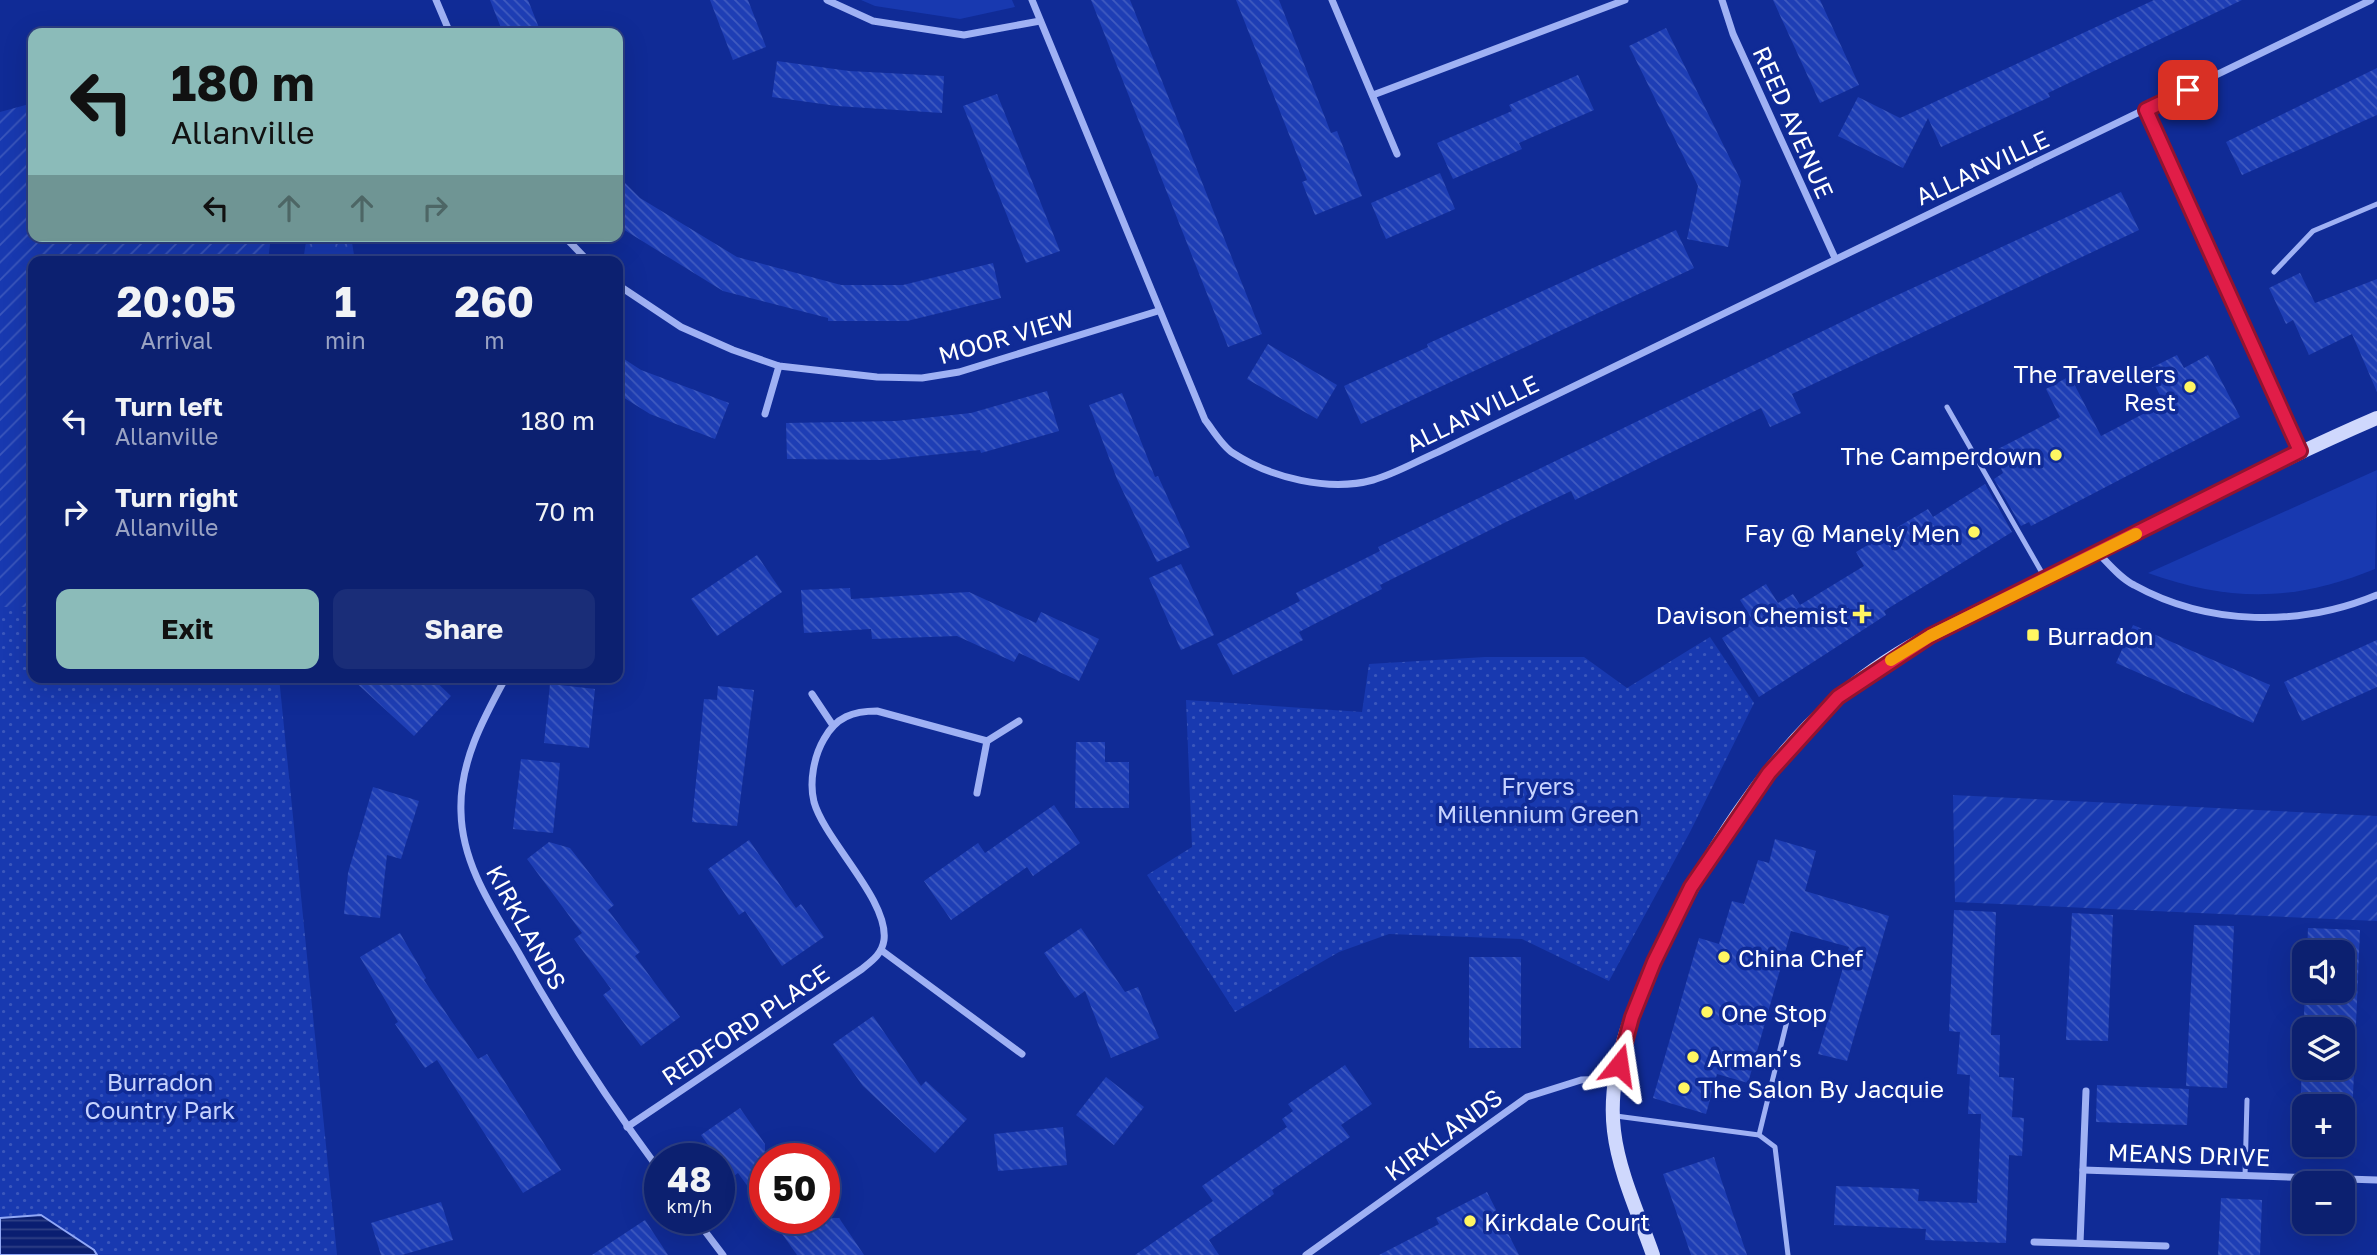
<!DOCTYPE html>
<meta charset="utf-8">
<style>
body{margin:0;font-family:"Golos Text",sans-serif;background:#1a2d78;color:#f1f3f6;height:100vh;display:flex;flex-direction:column;font-size:26px;white-space:nowrap}
*{box-sizing:border-box;margin:0}
p{font-size:23px;color:#9aa3c3}
.icon{flex:none;width:38px;height:38px;fill:none;stroke:currentColor;stroke-width:2;stroke-linecap:round;stroke-linejoin:round}
.map{position:relative;flex:1;overflow:hidden}
.drawer{position:absolute;left:28px;top:256px;width:595px;height:427px;display:flex;flex-direction:column;background:#0c2070;border-radius:14px;box-shadow:0 7px 28px #0002,0 0 0 2px #2c3e83}
.drawer>*{flex:none}
.banner{position:absolute;left:28px;top:28px;width:595px;height:214px;border-radius:14px;box-shadow:0 7px 28px #0002,0 0 0 2px #2c3e83;background:#8bbbb9;color:#111;overflow:hidden}
.controls{position:absolute;left:2292px;top:940px;display:grid;gap:14px}
.controls a{display:grid;place-items:center;width:63px;height:63px;border-radius:14px;background:#0c2070;box-shadow:0 7px 28px #0002,0 0 0 2px #2c3e83;font-size:35px}
.speed{position:absolute;left:644px;top:1143px;display:flex;gap:14px;font-size:35px;font-weight:700;text-align:center}
.speed>*{display:grid;place-content:center;width:91px;height:91px;border-radius:50%;background:#0c2070;box-shadow:0 7px 28px #0002,0 0 0 2px #2c3e83;line-height:1}
.speed small{font-size:18px;font-weight:400}
.speed .limit{border:10px solid #d22;background:#fff;color:#111}
.pin{position:absolute;display:grid;place-items:center;width:60px;height:60px;color:#fff;margin:-30px;border-radius:14px;box-shadow:0 4px 10px #0006}
.me{position:absolute;width:77px;margin:-38px;rotate:15deg;stroke-linejoin:round;filter:drop-shadow(0 0 5px #0008)}
.turn{display:flex;align-items:center;gap:24px;height:147px;padding:0 28px;font-size:32px}
.turn .icon{width:91px;height:91px;stroke-width:2.5}
.turn b{display:block;font-size:49px;line-height:60px}
.lanes{display:flex;align-items:center;height:66px;padding:0 28px;background:#0003;justify-content:center;gap:35px;direction:ltr}
.lanes .off{opacity:.35}
.eta{display:flex;justify-content:space-evenly;align-items:center;height:119px;text-align:center}
.eta b{font-size:42px;font-weight:700;line-height:49px}
.cta{display:flex;gap:14px;margin-top:auto;padding:14px 28px}
.cta a{flex:1;height:80px;border-radius:14px;background:#8bbbb9;color:#111;font-size:28px;font-weight:700;line-height:80px;text-align:center}
.cta a+a{background:#1a2d78;color:#f1f3f6}
ul{padding:0;list-style:none}
li{display:flex;align-items:center;gap:21px;height:91px;padding:0 28px}
li div{flex:1}
li b{display:block;font-size:26px}
li em{font-style:normal}
.map>svg:first-child{display:block}
.grass{fill:#1839b0}
.forest{fill:url(#forest-crowns)}
.park{fill:url(#park-dots)}
.garden{fill:url(#garden-furrows)}
.water{fill:url(#water-rules);stroke:#91a8f7;stroke-width:2}
.building{fill:url(#building-back-hatch);fill-rule:evenodd}
.lines{fill:none;stroke-linecap:round;stroke-linejoin:round}
.service{stroke:#9fb1f4;stroke-width:5}
.minor{stroke:#9fb1f4;stroke-width:7}
.secondary{stroke:#cfd8fd;stroke-width:14}
.route-casing{stroke:#92132f;stroke-width:18}
.route{stroke:#e11d48;stroke-width:12}
.slow{stroke:#f59e0b;stroke-width:12}
.poi-dot{fill:#fff662;stroke:#102b96;stroke-width:2.5}
.labels{text-anchor:middle;dominant-baseline:central;stroke-width:7;stroke-linejoin:round;paint-order:stroke}
.street-label{font-size:24px;fill:#fff;stroke:#102b96}
.poi-label{font-size:24px;fill:#fff;stroke:#102b96;text-anchor:start}
.park-label{font-size:24px;fill:#c7d3fe;stroke:#102b96}
</style>
<div class="map">
<svg width="2377" height="1255" viewBox="0 0 2377 1255">
<defs>
<pattern id="forest-crowns" width="20" height="18" patternUnits="userSpaceOnUse" patternTransform="scale(1.75)"><rect width="20" height="18" fill="#1839b0"/><path d="M2 6a3 3 0 1 1 6 0M12 15a3 3 0 1 1 6 0" fill="none" stroke="#3b57bc"/></pattern>
<pattern id="park-dots" width="8" height="8" patternUnits="userSpaceOnUse" patternTransform="scale(1.75)"><rect width="8" height="8" fill="#1839b0"/><path d="M2 2h.1M6 6h.1" fill="none" stroke="#3b57bc" stroke-width="1.8" stroke-linecap="round"/></pattern>
<pattern id="garden-furrows" width="10" height="10" patternUnits="userSpaceOnUse" patternTransform="scale(1.75)"><rect width="10" height="10" fill="#1839b0"/><path d="M-1 1l2-2M0 10L10 0M9 11l2-2" fill="none" stroke="#3b57bc"/></pattern>
<pattern id="water-rules" width="6" height="5" patternUnits="userSpaceOnUse" patternTransform="scale(1.75)"><rect width="6" height="5" fill="#0a1e71"/><path d="M0 2.5h6" fill="none" stroke="#2f4086"/></pattern>
<pattern id="building-back-hatch" width="6" height="6" patternUnits="userSpaceOnUse" patternTransform="scale(1.75)"><rect width="6" height="6" fill="#1e3eb5"/><path d="M-1 5l2 2M0 0l6 6M5-1l2 2" fill="none" stroke="#405bc0"/></pattern>
</defs>
<rect width="100%" height="100%" fill="#102b96"/>
<g class="grass">
<path d="M 861,0 L 1012,0 L 1015,7 L 960,19 L 875,6 Z"/>
<path d="M 2377,470 L 2375,569 C 2294,602 2230,602 2148,573 Z"/>
</g>
<path class="forest" d="M 312,236 L 351,236 L 355,261 L 303,261 L 306,242 Z"/>
<g class="park">
<path d="M 0,607 L 33,607 L 33,677 L 279,677 L 337,1255 L 0,1255 Z"/>
<path d="M 1710,637 L 1754,703 L 1690,832 L 1609,981 L 1522,939 L 1389,934 L 1339,952 L 1235,1012 L 1147,875 L 1192,847 L 1186,700 L 1362,712 L 1369,664 L 1485,657 L 1584,657 L 1627,688 Z"/>
</g>
<g class="garden">
<path d="M 33,103 L 33,236 L 271,236 L 268,261 L 33,261 L 33,607 L 0,607 L 0,112 Z"/>
<path d="M 1953,795 L 2377,816 L 2377,921 L 1955,902 Z"/>
</g>
<path class="water" d="M 41,1215 L 94,1250 L 97,1255 L 0,1255 L 0,1218 Z"/>
<g class="building">
<path d="M 490,0 L 528,0 L 541,33 L 503,33 Z"/>
<path d="M 710,0 L 748,0 L 766,47 L 733,60 Z"/>
<path d="M 1091,0 L 1130,0 L 1262,334 L 1228,347 Z"/>
<path d="M 1236,0 L 1279,0 L 1331,133 L 1337,131 L 1362,196 L 1315,215 L 1302,182 L 1307,180 Z"/>
<path d="M 1773,0 L 1820,0 L 1859,85 L 1820,103 Z"/>
<path d="M 2154,0 L 2242,0 L 2048,93 L 2050,97 L 1941,147 L 1928,118 L 1903,168 L 1838,136 L 1858,97 L 1900,118 Z"/>
<path d="M 1666,28 L 1741,181 L 1728,247 L 1687,239 L 1698,186 L 1629,46 Z"/>
<path d="M 777,61 L 849,71 L 944,76 L 942,113 L 837,106 L 772,97 Z"/>
<path d="M 2377,68 L 2377,115 L 2242,175 L 2226,142 Z"/>
<path d="M 1578,75 L 1594,110 L 1519,143 L 1522,149 L 1453,179 L 1437,143 L 1512,111 L 1509,105 Z"/>
<path d="M 997,94 L 1060,251 L 1026,263 L 963,106 Z"/>
<path d="M 1440,173 L 1455,209 L 1386,239 L 1371,203 Z"/>
<path d="M 618,176 L 640,198 L 737,257 L 841,285 L 903,285 L 993,263 L 1001,298 L 907,321 L 828,321 L 828,318 L 723,291 L 618,226 Z"/>
<path d="M 2121,192 L 2139,230 L 1792,394 L 1801,413 L 1770,427 L 1761,408 L 1575,500 L 1571,491 L 1506,522 L 1380,585 L 1382,589 L 1299,632 L 1303,640 L 1233,675 L 1217,644 L 1300,601 L 1296,593 L 1380,551 L 1378,547 L 1891,298 Z"/>
<path d="M 1676,230 L 1694,268 L 1361,424 L 1344,386 L 1428,347 L 1427,344 Z"/>
<path d="M 2300,273 L 2315,303 L 2377,279 L 2377,392 L 2352,334 L 2309,355 L 2293,320 L 2286,324 L 2269,288 Z"/>
<path d="M 1268,344 L 1337,385 L 1317,419 L 1247,379 Z"/>
<path d="M 618,355 L 641,370 L 729,403 L 715,439 L 650,414 L 618,394 Z"/>
<path d="M 2177,355 L 2184,368 L 2208,355 L 2240,417 L 2031,526 L 2029,522 L 2021,526 L 1994,479 L 2003,473 L 1999,464 L 2004,462 L 1998,449 L 2060,417 L 2046,389 L 2070,376 L 2101,436 L 2164,403 L 2147,370 Z"/>
<path d="M 1047,391 L 1059,431 L 981,453 L 980,450 L 882,460 L 787,459 L 786,423 L 896,421 L 971,413 Z"/>
<path d="M 1122,393 L 1155,477 L 1158,476 L 1190,547 L 1157,562 L 1117,479 L 1089,405 Z"/>
<path d="M 1985,484 L 2012,532 L 1884,611 L 1886,615 L 1759,697 L 1722,638 L 1752,619 L 1740,600 L 1766,584 L 1778,603 L 1793,594 L 1800,605 L 1864,566 L 1856,552 L 1928,509 L 1933,517 Z"/>
<path d="M 757,555 L 782,592 L 717,636 L 691,599 Z"/>
<path d="M 1181,564 L 1214,635 L 1181,650 L 1149,578 Z"/>
<path d="M 850,588 L 851,599 L 969,592 L 1036,623 L 1041,612 L 1099,639 L 1079,681 L 1019,653 L 1014,662 L 957,636 L 872,639 L 871,629 L 804,633 L 801,590 Z"/>
<path d="M 2133,625 L 2270,685 L 2253,723 L 2116,663 Z"/>
<path d="M 2377,640 L 2377,687 L 2302,721 L 2284,682 Z"/>
<path d="M 350,677 L 431,677 L 451,696 L 414,736 Z"/>
<path d="M 550,684 L 595,689 L 589,748 L 544,743 Z"/>
<path d="M 718,686 L 754,690 L 737,826 L 692,822 L 704,699 L 717,700 Z"/>
<path d="M 1076,742 L 1105,742 L 1105,762 L 1129,762 L 1129,808 L 1075,808 Z"/>
<path d="M 521,759 L 560,763 L 553,833 L 513,829 Z"/>
<path d="M 373,787 L 419,801 L 401,859 L 387,855 L 380,918 L 344,914 L 348,873 Z"/>
<path d="M 1054,805 L 1080,843 L 1033,876 L 1027,867 L 951,920 L 924,881 L 978,843 L 985,853 Z"/>
<path d="M 1775,839 L 1816,851 L 1805,891 L 1889,916 L 1847,1061 L 1818,1054 L 1849,947 L 1791,931 L 1748,1083 L 1717,1074 L 1706,1114 L 1653,1098 L 1699,938 L 1719,944 L 1732,901 L 1744,904 L 1758,860 L 1769,863 Z"/>
<path d="M 749,840 L 796,908 L 801,904 L 824,937 L 782,966 L 745,911 L 739,915 L 708,869 Z"/>
<path d="M 549,842 L 570,848 L 601,888 L 614,905 L 608,910 L 640,952 L 635,956 L 680,1017 L 641,1046 L 603,995 L 611,989 L 574,939 L 582,933 L 527,859 Z"/>
<path d="M 1954,910 L 1996,912 L 1991,1035 L 2000,1035 L 1999,1077 L 2014,1078 L 2012,1117 L 2024,1118 L 2022,1156 L 2009,1155 L 2006,1243 L 1925,1240 L 1926,1229 L 1834,1225 L 1836,1186 L 1919,1189 L 1918,1201 L 1977,1203 L 1981,1114 L 1968,1114 L 1970,1075 L 1957,1074 L 1960,1032 L 1949,1031 Z"/>
<path d="M 2072,913 L 2113,915 L 2108,1041 L 2066,1040 Z"/>
<path d="M 2194,925 L 2234,926 L 2227,1088 L 2186,1086 Z"/>
<path d="M 1081,928 L 1125,992 L 1138,987 L 1159,1038 L 1111,1058 L 1085,991 L 1075,998 L 1044,953 Z"/>
<path d="M 2308,928 L 2360,930 L 2351,1143 L 2343,1143 L 2343,1106 L 2305,1106 L 2305,1141 L 2299,1141 L 2305,990 L 2343,990 L 2343,952 L 2307,952 ZM 2305,1029 L 2343,1029 L 2343,1068 L 2305,1068 Z"/>
<path d="M 400,933 L 426,978 L 424,980 L 450,1019 L 478,1059 L 487,1054 L 561,1170 L 523,1193 L 437,1060 L 425,1068 L 395,1024 L 398,1022 L 360,957 Z"/>
<rect x="1469" y="957" width="52" height="91"/>
<path d="M 873,1016 L 921,1086 L 926,1081 L 967,1119 L 935,1153 L 863,1086 L 833,1044 Z"/>
<path d="M 1345,1065 L 1372,1104 L 1341,1125 L 1350,1137 L 1272,1190 L 1274,1194 L 1209,1240 L 1219,1255 L 1135,1255 L 1213,1201 L 1202,1186 L 1287,1127 L 1282,1119 L 1293,1111 L 1288,1104 Z"/>
<path d="M 1106,1077 L 1144,1107 L 1114,1145 L 1076,1115 Z"/>
<path d="M 2097,1085 L 2189,1089 L 2187,1125 L 2096,1122 Z"/>
<path d="M 740,1108 L 765,1144 L 765,1210 L 738,1173 L 731,1178 L 701,1135 Z"/>
<path d="M 1063,1127 L 1067,1165 L 998,1171 L 994,1134 Z"/>
<path d="M 1714,1157 L 1721,1179 L 1747,1255 L 1691,1255 L 1677,1214 L 1663,1174 Z"/>
<path d="M 1487,1192 L 1519,1255 L 1379,1255 L 1439,1224 L 1436,1218 Z"/>
<path d="M 2221,1198 L 2262,1200 L 2260,1255 L 2218,1255 Z"/>
<path d="M 441,1202 L 453,1240 L 402,1255 L 381,1255 L 371,1223 Z"/>
<path d="M 771,1218 L 839,1218 L 864,1255 L 797,1255 Z"/>
<path d="M 645,1220 L 668,1255 L 592,1255 Z"/>
</g>
<g class="lines">
<g class="service">
<path d="M 2274,272 L 2313,231 L 2377,204"/>
<path d="M 1947,407 L 2045,578"/>
<path d="M 1616,1116 L 1759,1135 L 1775,1147 L 1788,1255"/>
<path d="M 1759,1135 L 1787,1021"/>
<path d="M 2245,1176 L 2247,1100"/>
</g>
<g class="minor">
<path d="M 436,0 L 450,33"/>
<path d="M 827,0 L 873,21 L 964,35 L 1040,21"/>
<path d="M 1032,0 L 1205,420 C 1213,430 1222,446 1233,453 C 1271,478 1329,492 1373,480 C 1395,474 1417,461 1438,452 L 2371,0"/>
<path d="M 1332,0 L 1397,154"/>
<path d="M 1722,0 L 1733,34 L 1835,258"/>
<path d="M 1373,95 L 1625,0"/>
<path d="M 2146,110 L 2300,451"/>
<path d="M 564,236 L 588,261"/>
<path d="M 618,285 L 681,327 L 733,350 L 779,366 L 877,377 L 922,378 L 959,372 L 1158,311"/>
<path d="M 765,414 L 779,366"/>
<path d="M 2098,553 C 2109,564 2120,578 2134,585 C 2208,626 2300,627 2377,595"/>
<path d="M 506,677 C 483,719 459,763 461,812 C 462,866 495,912 521,957 C 563,1032 609,1102 660,1171"/>
<path d="M 812,694 L 832,724"/>
<path d="M 977,793 L 987,741 L 1019,721"/>
<path d="M 881,950 L 1022,1054"/>
<path d="M 627,1127 L 862,969 C 872,961 882,954 884,940 C 889,900 825,841 814,802 C 809,782 814,756 824,739 C 836,717 853,711 877,711 L 987,741"/>
<path d="M 2083,1170 L 2377,1180"/>
<path d="M 695,1218 L 723,1255"/>
<path d="M 2034,1242 L 2166,1246"/>
<path d="M 2080,1243 L 2086,1091"/>
<path d="M 1306,1255 L 1527,1097 L 1581,1080 L 1616,1079"/>
</g>
<path class="secondary" d="M 1653,1255 C 1639,1215 1619,1173 1614,1131 C 1606,1067 1637,996 1664,941 C 1708,854 1763,764 1837,699 C 1901,641 1987,608 2064,570 C 2168,519 2270,464 2377,418"/>
</g>
<g class="lines">
<defs>
<path id="route" d="M 1619,1065 L 1632,1017 L 1654,962 L 1691,887 L 1769,773 L 1838,697 L 1930,636 L 2300,451 L 2146,110 L 2188,90"/>
</defs>
<use href="#route" class="route-casing"/>
<use href="#route" class="route"/>
<path class="slow" d="M 1891,660 L 1930,636 L 2136,534"/>
</g>
<g class="poi-dot">
<circle cx="2190" cy="387" r="7"/>
<circle cx="2056" cy="455" r="7"/>
<circle cx="1974" cy="532" r="7"/>
<path d="M1858.5 603.5h7v7h7v7h-7v7h-7v-7h-7v-7h7z"/>
<rect x="2026" y="628" width="14" height="14" rx="3.5"/>
<circle cx="1724" cy="957" r="7"/>
<circle cx="1707" cy="1012" r="7"/>
<circle cx="1693" cy="1057" r="7"/>
<circle cx="1684" cy="1088" r="7"/>
<circle cx="1470" cy="1221" r="7"/>
</g>
<g class="labels">
<g class="street-label">
<text transform="translate(1794 122) rotate(66)">REED AVENUE</text>
<text transform="translate(1982 167) rotate(-25)">ALLANVILLE</text>
<text transform="translate(1006 336) rotate(-16)">MOOR VIEW</text>
<text transform="translate(1472 413) rotate(-26)">ALLANVILLE</text>
<text transform="translate(527 927) rotate(61)">KIRKLANDS</text>
<text transform="translate(745 1024) rotate(-34)">REDFORD PLACE</text>
<text transform="translate(1443 1134) rotate(-36)">KIRKLANDS</text>
<text transform="translate(2189 1154) rotate(2)">MEANS DRIVE</text>
</g>
<g class="poi-label">
<text x="2176" y="373" text-anchor="end">The Travellers<tspan x="2176" dy="28">Rest</tspan></text>
<text x="2042" y="455" text-anchor="end">The Camperdown</text>
<text x="1960" y="532" text-anchor="end">Fay @ Manely Men</text>
<text x="1848" y="614" text-anchor="end">Davison Chemist</text>
<text x="2047" y="635">Burradon</text>
<text x="1738" y="957">China Chef</text>
<text x="1721" y="1012">One Stop</text>
<text x="1707" y="1057">Arman’s</text>
<text x="1698" y="1088">The Salon By Jacquie</text>
<text x="1484" y="1221">Kirkdale Court</text>
</g>
<g class="park-label">
<text x="1538" y="785">Fryers<tspan x="1538" dy="28">Millennium Green</tspan></text>
<text x="160" y="1081">Burradon<tspan x="160" dy="28">Country Park</tspan></text>
</g>
</g>
</svg>
<div class="controls">
<a><svg class="icon" aria-label="sound" viewBox="0 0 24 24"><path d="M4 9h4l5-4v14l-5-4H4zM17 9q2 3 0 6"/></svg></a>
<a><svg class="icon" aria-label="layers" viewBox="0 0 24 24"><path d="M12 4l9 5-9 5-9-5zM3 14l9 5 9-5"/></svg></a>
<a>+</a>
<a>−</a>
</div>
<div class="speed"><div>48<small>km/h</small></div><div class="limit">50</div></div>
<div class="pin" style="left:2188px;top:90px;background:#d93025"><svg class="icon" aria-label="arrive" viewBox="0 0 24 24"><path d="M6 21V4h12l-3 4 3 4H6"/></svg></div>
<svg class="me" style="left:1619px;top:1065px" viewBox="-20 -20 40 40"><path d="M0-17L14 15 0 8-14 15z" fill="#e11d48" stroke="#fff" stroke-width="4"/></svg>
<div class="banner">
<div class="turn"><svg class="icon" aria-label="left" viewBox="0 0 24 24"><path d="M17 20v-9H6M10 6l-5 5 5 5"/></svg><div><b>180 m</b>Allanville</div></div>
<div class="lanes"><svg class="icon" aria-label="left" viewBox="0 0 24 24"><path d="M17 20v-9H6M10 6l-5 5 5 5"/></svg><svg class="icon off" aria-label="ahead" viewBox="0 0 24 24"><path d="M12 20V5M6 11l6-6 6 6"/></svg><svg class="icon off" aria-label="ahead" viewBox="0 0 24 24"><path d="M12 20V5M6 11l6-6 6 6"/></svg><svg class="icon off" aria-label="right" viewBox="0 0 24 24"><path d="M7 20v-9h11M14 6l5 5-5 5"/></svg></div>
</div>
<section class="drawer">
<div class="eta">
<div><b>20:05</b><p>Arrival</p></div>
<div><b>1</b><p>min</p></div>
<div><b>260</b><p>m</p></div>
</div>
<ul>
<li><svg class="icon" aria-label="left" viewBox="0 0 24 24"><path d="M17 20v-9H6M10 6l-5 5 5 5"/></svg><div><b>Turn left</b><p>Allanville</p></div><em>180 m</em></li>
<li><svg class="icon" aria-label="right" viewBox="0 0 24 24"><path d="M7 20v-9h11M14 6l5 5-5 5"/></svg><div><b>Turn right</b><p>Allanville</p></div><em>70 m</em></li>
</ul>
<div class="cta"><a>Exit</a><a>Share</a></div>
</section>
</div>
